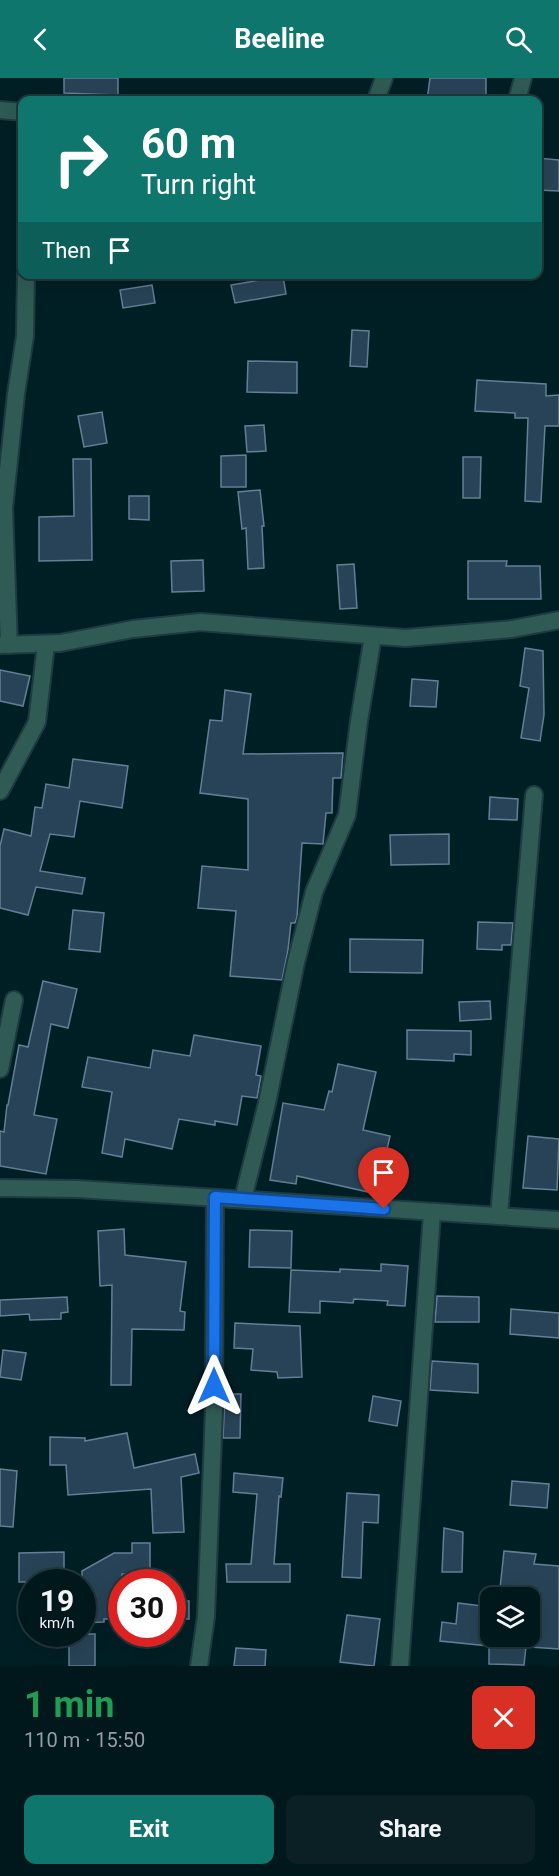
<!DOCTYPE html>
<meta charset="utf-8">
<style>
body{margin:0;font-family:Roboto,sans-serif;background:#0a2025;color:#f1f3f6;height:100vh;display:flex;flex-direction:column;font-size:22px;white-space:nowrap}
*{box-sizing:border-box;margin:0}
p{font-size:20px;color:#959fa3}
.icon{flex:none;width:33px;height:33px;fill:none;stroke:currentColor;stroke-width:2;stroke-linecap:round;stroke-linejoin:round}
.map{position:relative;height:1588px;overflow:hidden}
.panel{display:flex;flex-direction:column;background:#00171c;flex:1}
.panel>*{flex:none}
.banner{position:absolute;left:18px;top:18px;width:524px;height:183px;border-radius:12px;box-shadow:0 6px 24px #0002,0 0 0 2px #22363b;background:#0f766e;color:#fff;overflow:hidden}
.fabs{position:absolute;left:480px;top:1509px;display:grid;gap:12px}
.fabs a{display:grid;place-items:center;width:60px;height:60px;border-radius:12px;background:#00171c;box-shadow:0 6px 24px #0002,0 0 0 2px #22363b;font-size:30px}
.speed{position:absolute;left:18px;top:1491px;display:flex;gap:12px;font-size:30px;font-weight:700;text-align:center}
.speed>*{display:grid;place-content:center;width:78px;height:78px;border-radius:50%;background:#00171c;box-shadow:0 6px 24px #0002,0 0 0 2px #22363b;line-height:1}
.speed small{font-size:15px;font-weight:400}
.speed .limit{border:9px solid #d22;background:#fff;color:#111}
.pin{position:absolute;display:grid;place-items:center;width:51px;height:51px;color:#fff;margin:-62px -26px;border-radius:50% 50% 50% 0;rotate:-45deg;box-shadow:0 0 6px #0007}
.pin .icon{rotate:45deg}
.me{position:absolute;width:66px;margin:-33px;rotate:0deg;stroke-linejoin:round;filter:drop-shadow(0 0 4px #0008)}
.turn{display:flex;align-items:center;gap:21px;height:126px;padding:0 24px;font-size:27px}
.turn .icon{width:78px;height:78px;stroke-width:2.5}
.turn b{display:block;font-size:42px;line-height:51px}
.then{display:flex;align-items:center;height:57px;padding:0 24px;background:#0003;gap:12px;font-size:22px}
.round{display:grid;place-items:center;flex:none;width:63px;height:63px;border-radius:12px;background:#0a2025}
.summary{display:flex;align-items:center;justify-content:space-between;height:102px;padding:0 24px}
h1{font-size:36px;font-weight:700;line-height:45px;color:#1e9e55}
.cta{display:flex;gap:12px;margin-top:auto;padding:12px 24px}
.cta a{flex:1;height:69px;border-radius:12px;background:#0f766e;color:#fff;font-size:24px;font-weight:700;line-height:69px;text-align:center}
.cta a+a{background:#0a2025;color:#f1f3f6}
header{display:flex;justify-content:space-between;align-items:center;height:78px;padding:0 24px;background:#0f766e;color:#fff;font-size:27px;font-weight:700}
.map>svg:first-child{display:block}
.building{fill:#284357;stroke:#637f96;stroke-width:1.5}
.lines{fill:none;stroke-linecap:round;stroke-linejoin:round}
.minor-casing{stroke:#1d3b41;stroke-width:20}
.minor{stroke:#2f5b54;stroke-width:16}
.route-casing{stroke:#114b97;stroke-width:15}
.route{stroke:#1a73e8;stroke-width:10}
</style>
<header><svg class="icon" aria-label="back" viewBox="0 0 24 24"><path d="M15 5l-7 7 7 7"/></svg>Beeline<svg class="icon" aria-label="search" viewBox="0 0 24 24"><circle cx="10" cy="10" r="6"/><path d="M15 15l6 6"/></svg></header>
<div class="map">
<svg width="559" height="1588" viewBox="0 0 559 1588">
<rect width="100%" height="100%" fill="#001f25"/>
<g class="building">
<path d="M 64,0 L 118,0 L 118,17 L 64,15 Z"/>
<path d="M 430,0 L 486,0 L 486,22 L 427,22 Z"/>
<path d="M 537,80 L 559,82 L 559,113 L 537,112 Z"/>
<path d="M 283,198 L 286,216 L 235,225 L 231,207 Z"/>
<path d="M 152,207 L 155,225 L 123,230 L 120,212 Z"/>
<path d="M 352,252 L 369,253 L 367,289 L 350,288 Z"/>
<path d="M 248,283 L 297,284 L 297,315 L 247,314 Z"/>
<path d="M 477,302 L 546,306 L 546,318 L 559,317 L 559,348 L 545,348 L 541,424 L 525,423 L 528,340 L 515,340 L 515,335 L 475,333 Z"/>
<path d="M 102,334 L 107,365 L 84,369 L 78,338 Z"/>
<path d="M 264,347 L 266,373 L 247,374 L 245,348 Z"/>
<path d="M 246,377 L 246,409 L 221,409 L 221,378 Z"/>
<path d="M 463,379 L 481,379 L 480,420 L 463,420 Z"/>
<path d="M 73,381 L 91,381 L 92,482 L 39,483 L 39,439 L 74,438 Z"/>
<path d="M 260,412 L 264,448 L 262,448 L 264,490 L 248,491 L 246,450 L 242,451 L 238,414 Z"/>
<path d="M 129,418 L 149,418 L 149,442 L 129,441 Z"/>
<path d="M 203,482 L 204,513 L 172,514 L 171,483 Z"/>
<path d="M 468,483 L 507,483 L 506,488 L 540,488 L 541,521 L 468,521 Z"/>
<path d="M 354,486 L 357,530 L 340,531 L 337,487 Z"/>
<path d="M 525,570 L 543,573 L 544,637 L 540,663 L 521,660 L 529,610 L 520,608 Z"/>
<path d="M 0,592 L 30,598 L 23,628 L 0,623 Z"/>
<path d="M 412,601 L 438,603 L 436,629 L 410,628 Z"/>
<path d="M 225,612 L 251,616 L 243,676 L 343,675 L 341,700 L 333,700 L 332,735 L 326,735 L 323,766 L 302,765 L 297,839 L 295,845 L 291,845 L 288,872 L 282,902 L 230,898 L 236,833 L 198,830 L 202,788 L 248,792 L 248,721 L 200,715 L 210,642 L 222,643 Z"/>
<path d="M 73,681 L 128,688 L 122,730 L 80,723 L 74,759 L 50,756 L 40,793 L 85,800 L 82,816 L 36,809 L 28,837 L 0,830 L 0,768 L 4,751 L 31,758 L 35,729 L 42,730 L 46,706 L 69,710 Z"/>
<path d="M 490,719 L 518,721 L 517,742 L 489,741 Z"/>
<path d="M 449,756 L 449,786 L 391,787 L 390,757 Z"/>
<path d="M 73,832 L 104,835 L 100,874 L 69,871 Z"/>
<path d="M 478,844 L 513,845 L 511,867 L 502,867 L 502,872 L 477,871 Z"/>
<path d="M 350,861 L 423,862 L 422,895 L 350,894 Z"/>
<path d="M 43,903 L 77,911 L 68,950 L 51,946 L 34,1037 L 57,1041 L 46,1096 L 0,1088 L 0,1053 L 4,1054 L 7,1027 L 8,1027 L 19,967 L 28,969 Z"/>
<path d="M 490,923 L 491,941 L 460,943 L 459,924 Z"/>
<path d="M 407,952 L 471,953 L 471,977 L 454,976 L 454,983 L 407,981 Z"/>
<path d="M 194,957 L 261,968 L 256,997 L 261,998 L 257,1020 L 242,1018 L 237,1047 L 215,1043 L 215,1047 L 179,1041 L 172,1071 L 125,1061 L 122,1079 L 102,1075 L 112,1014 L 82,1009 L 88,979 L 150,990 L 153,972 L 190,978 Z"/>
<path d="M 338,986 L 376,994 L 363,1052 L 390,1058 L 377,1116 L 297,1098 L 296,1106 L 270,1102 L 283,1025 L 324,1032 L 329,1013 L 332,1014 Z"/>
<path d="M 528,1058 L 559,1061 L 557,1112 L 523,1110 Z"/>
<path d="M 124,1151 L 125,1177 L 186,1184 L 180,1233 L 185,1234 L 184,1252 L 132,1251 L 131,1307 L 111,1307 L 112,1207 L 100,1208 L 98,1153 Z"/>
<path d="M 250,1152 L 292,1153 L 291,1190 L 249,1189 Z"/>
<path d="M 381,1186 L 408,1188 L 405,1228 L 387,1227 L 388,1223 L 354,1221 L 353,1225 L 320,1223 L 320,1235 L 289,1234 L 291,1192 L 340,1194 L 340,1191 L 381,1193 Z"/>
<path d="M 437,1218 L 479,1219 L 479,1244 L 435,1244 Z"/>
<path d="M 67,1219 L 68,1234 L 61,1235 L 61,1241 L 30,1242 L 29,1236 L 0,1238 L 0,1222 Z"/>
<path d="M 511,1231 L 559,1235 L 559,1260 L 510,1256 Z"/>
<path d="M 235,1245 L 300,1248 L 302,1299 L 278,1300 L 277,1294 L 251,1292 L 253,1271 L 234,1270 Z"/>
<path d="M 3,1272 L 26,1275 L 21,1302 L 0,1299 Z"/>
<path d="M 432,1283 L 478,1286 L 478,1315 L 430,1312 Z"/>
<path d="M 225,1316 L 241,1316 L 240,1360 L 223,1360 Z"/>
<path d="M 373,1318 L 401,1323 L 397,1348 L 369,1343 Z"/>
<path d="M 127,1355 L 134,1390 L 195,1376 L 199,1395 L 181,1399 L 184,1454 L 153,1455 L 151,1411 L 68,1417 L 66,1387 L 50,1387 L 50,1359 L 85,1360 L 85,1363 Z"/>
<path d="M 0,1391 L 17,1393 L 13,1449 L 0,1448 Z"/>
<path d="M 234,1395 L 283,1400 L 281,1419 L 279,1418 L 274,1486 L 290,1486 L 290,1504 L 227,1504 L 226,1486 L 251,1486 L 257,1416 L 233,1414 Z"/>
<path d="M 512,1403 L 549,1406 L 547,1430 L 510,1427 Z"/>
<path d="M 347,1415 L 379,1417 L 378,1445 L 363,1444 L 361,1500 L 342,1499 Z"/>
<path d="M 444,1450 L 463,1454 L 462,1494 L 442,1494 Z"/>
<path d="M 132,1465 L 150,1465 L 150,1496 L 122,1496 L 122,1541 L 104,1541 L 104,1544 L 82,1545 L 82,1493 L 114,1475 L 132,1475 Z"/>
<path d="M 504,1473 L 536,1476 L 534,1486 L 559,1488 L 559,1571 L 530,1569 L 530,1520 L 499,1520 Z"/>
<path d="M 64,1474 L 64,1504 L 19,1504 L 19,1475 Z"/>
<rect x="172" y="1523" width="17" height="18"/>
<path d="M 458,1525 L 490,1529 L 490,1558 L 527,1558 L 524,1587 L 489,1586 L 489,1568 L 440,1563 L 442,1544 L 456,1546 Z"/>
<path d="M 347,1537 L 380,1541 L 374,1588 L 340,1584 Z"/>
<rect x="69" y="1556" width="26" height="32"/>
<path d="M 236,1570 L 266,1572 L 265,1588 L 234,1588 Z"/>
</g>
<g class="lines">
<defs>
<g id="minor">
<path d="M 376,22 L 384,0"/>
<path d="M 517,22 L 523,0"/>
<path d="M 0,32 L 22,34"/>
<path d="M 0,567 L 60,565 L 133,551 L 200,544 L 405,560 L 512,551 L 559,542"/>
<path d="M 9,567 L 4,430 L 16,316 L 25,258 L 26,196"/>
<path d="M 0,713 L 37,644 L 46,566"/>
<path d="M 0,991 L 14,922"/>
<path d="M 0,1110 L 78,1111 L 559,1142"/>
<path d="M 243,1121 L 267,1025 L 296,884 L 314,814 L 347,737 L 359,643 L 373,558"/>
<path d="M 499,1138 L 534,717"/>
<path d="M 199,1588 L 206,1538 L 214,1332 L 215,1120"/>
<path d="M 400,1588 L 432,1135"/>
</g>
</defs>
<use href="#minor" class="minor-casing"/>
<use href="#minor" class="minor"/>
</g>
<g class="lines">
<defs>
<path id="route" d="M 214,1308 L 215,1119 L 384,1131"/>
</defs>
<use href="#route" class="route-casing"/>
<use href="#route" class="route"/>
</g>
</svg>
<div class="fabs">
<a><svg class="icon" aria-label="layers" viewBox="0 0 24 24"><path d="M12 4l9 5-9 5-9-5zM3 14l9 5 9-5"/></svg></a>
</div>
<div class="speed"><div>19<small>km/h</small></div><div class="limit">30</div></div>
<div class="pin" style="left:384px;top:1131px;background:#d93025"><svg class="icon" aria-label="arrive" viewBox="0 0 24 24"><path d="M6 21V4h12l-3 4 3 4H6"/></svg></div>
<svg class="me" style="left:214px;top:1308px" viewBox="-20 -20 40 40"><path d="M0-17L14 15 0 8-14 15z" fill="#1a73e8" stroke="#fff" stroke-width="4"/></svg>
<div class="banner">
<div class="turn"><svg class="icon" aria-label="right" viewBox="0 0 24 24"><path d="M7 20v-9h11M14 6l5 5-5 5"/></svg><div><b>60 m</b>Turn right</div></div>
<div class="then">Then<svg class="icon" aria-label="arrive" viewBox="0 0 24 24"><path d="M6 21V4h12l-3 4 3 4H6"/></svg></div>
</div>
</div>
<section class="panel">
<div class="summary"><div><h1>1 min</h1><p>110 m · 15:50</p></div><a class="round" style="background:#d93025;color:#fff"><svg class="icon" aria-label="close" viewBox="0 0 24 24"><path d="M6 6l12 12M18 6L6 18"/></svg></a></div>
<div class="cta"><a>Exit</a><a>Share</a></div>
</section>
